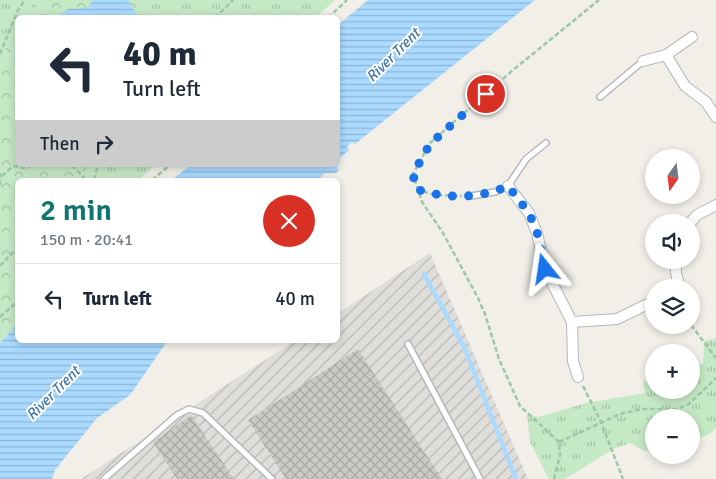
<!DOCTYPE html>
<meta charset="utf-8">
<style>
body{margin:0;font-family:Signika,sans-serif;background:#f6f6f7;color:#1f2937;height:100vh;display:flex;flex-direction:column;font-size:19px;white-space:nowrap}
*{box-sizing:border-box;margin:0}
p{font-size:16px;color:#747a83}
.icon{flex:none;width:28px;height:28px;fill:none;stroke:currentColor;stroke-width:2;stroke-linecap:round;stroke-linejoin:round}
.map{position:relative;flex:1;overflow:hidden}
.side{position:absolute;left:15px;top:178px;width:325px;height:165px;display:flex;flex-direction:column;background:#fff;border-radius:8px;box-shadow:0 2px 8px #0003}
.side>*{flex:none}
.banner{position:absolute;left:15px;top:15px;width:325px;height:152px;border-radius:8px;box-shadow:0 2px 8px #0003;background:#fff;color:#1f2937;overflow:hidden}
.needle{width:32px;rotate:194deg}
.fabs{position:absolute;left:645px;top:149px;display:grid;gap:10px}
.fabs a{display:grid;place-items:center;width:55px;height:55px;border-radius:50%;background:#fff;box-shadow:0 2px 8px #0003;font-size:25px}
.pin{position:absolute;display:grid;place-items:center;width:42px;height:42px;color:#fff;margin:-21px;border:2px solid #fff;border-radius:50%;box-shadow:0 1px 5px #0007}
.me{position:absolute;width:55px;margin:-28px;rotate:345deg;stroke-linejoin:round;filter:drop-shadow(0 0 4px #0008)}
.turn{display:flex;align-items:center;gap:18px;height:105px;padding:0 25px;font-size:22px}
.turn .icon{width:65px;height:65px;stroke-width:2.5}
.turn b{display:block;font-size:35px;line-height:42px}
.then{display:flex;align-items:center;height:48px;padding:0 25px;background:#0003;gap:10px;font-size:19px}
.round{display:grid;place-items:center;flex:none;width:52px;height:52px;border-radius:26px;background:#f6f6f7}
.overview{display:flex;align-items:center;justify-content:space-between;height:85px;padding:0 25px}
h1{font-size:30px;font-weight:600;line-height:38px;color:#0f766e}
ul{padding:0;list-style:none}
li{display:flex;align-items:center;gap:15px;height:70px;padding:0 25px;border-top:1px solid #e0e1e3}
li div{flex:1}
li b{display:block;font-size:19px}
li em{font-style:normal}
.map>svg:first-child{display:block}
.industrial{fill:url(#industrial-furrows)}
.grass{fill:url(#grass-tufts)}
.forest{fill:url(#forest-crowns)}
.water{fill:url(#water-rules)}
.lines{fill:none;stroke-linecap:round;stroke-linejoin:round}
.stream{stroke:#aadaff;stroke-width:4.5}
.building{fill:url(#building-cross-hatch)}
.service-casing{stroke:#b5b8bc;stroke-width:8}
.minor-casing{stroke:#b5b8bc;stroke-width:12}
.path{stroke:#9cc7a9;stroke-width:2.5;stroke-dasharray:5 2.5;stroke-linecap:butt}
.service{stroke:#fff;stroke-width:5}
.minor{stroke:#fff;stroke-width:10}
.route{stroke:#1a73e8;stroke-width:9;stroke-dasharray:0 16.2}
.labels{text-anchor:middle;dominant-baseline:central;stroke-width:4;stroke-linejoin:round;paint-order:stroke}
.water-label{font-size:15px;font-style:italic;fill:#4174aa;stroke:#fff}
</style>
<div class="map">
<svg width="716" height="479" viewBox="0 0 716 479">
<defs>
<pattern id="industrial-furrows" width="10" height="10" patternUnits="userSpaceOnUse" patternTransform="scale(1.25)"><rect width="10" height="10" fill="#e0deda"/><path d="M-1 1l2-2M0 10L10 0M9 11l2-2" fill="none" stroke="#b9b8b5"/></pattern>
<pattern id="grass-tufts" width="24" height="20" patternUnits="userSpaceOnUse" patternTransform="scale(1.25)"><rect width="24" height="20" fill="#c5e8c5"/><path d="M3 7l-1-3M5 7V3M7 7l1-3M15 17l-1-3M17 17v-4M19 17l1-3" fill="none" stroke="#a3c0a4"/></pattern>
<pattern id="forest-crowns" width="20" height="18" patternUnits="userSpaceOnUse" patternTransform="scale(1.25)"><rect width="20" height="18" fill="#c5e8c5"/><path d="M2 6a3 3 0 1 1 6 0M12 15a3 3 0 1 1 6 0" fill="none" stroke="#a3c0a4"/></pattern>
<pattern id="water-rules" width="6" height="5" patternUnits="userSpaceOnUse" patternTransform="scale(1.25)"><rect width="6" height="5" fill="#aadaff"/><path d="M0 2.5h6" fill="none" stroke="#8eb4d2"/></pattern>
<pattern id="building-cross-hatch" width="8" height="8" patternUnits="userSpaceOnUse" patternTransform="scale(1.25)"><rect width="8" height="8" fill="#cccac5"/><path d="M0 0l8 8M0 8l8-8" fill="none" stroke="#a9a8a4"/></pattern>
</defs>
<rect width="100%" height="100%" fill="#f1efe8"/>
<path class="industrial" d="M 430,253 L 528,479 L 81,479 L 296,340 L 338,340 L 338,313 Z"/>
<g class="grass">
<path d="M 0,0 L 335,0 L 316,17 L 18,18 L 18,165 L 155,165 L 139,180 L 18,180 L 0,314 Z"/>
<path d="M 716,338 L 716,427 L 711,433 L 691,442 L 691,418 L 654,418 L 654,450 L 645,451 L 630,443 L 613,449 L 565,479 L 549,479 L 530,442 L 527,414 L 538,417 L 586,403 L 645,393 L 643,381 L 654,378 L 654,390 L 691,390 L 691,367 L 703,363 L 704,341 Z"/>
</g>
<g class="forest">
<path d="M 35,0 L 93,0 L 87,8 L 68,9 L 57,17 L 30,18 Z"/>
<path d="M 128,0 L 150,0 L 153,17 L 138,17 Z"/>
<path d="M 17,28 L 18,165 L 83,165 L 80,180 L 18,180 L 17,324 L 0,343 L 0,60 Z"/>
</g>
<g class="water">
<path d="M 93,0 L 128,0 L 138,17 L 57,17 L 68,9 L 87,8 Z"/>
<path d="M 368,0 L 535,0 L 355,144 L 352,142 L 347,147 L 349,150 L 338,160 L 338,25 Z"/>
<path d="M 190,165 L 336,165 L 339,170 L 336,173 L 325,173 L 318,180 L 172,180 Z"/>
<path d="M 17,324 L 18,340 L 168,340 L 130,395 L 97,418 L 55,470 L 52,479 L 0,479 L 0,343 Z"/>
</g>
<g class="lines">
<path class="stream" d="M 424,274 L 464,347 L 516,479"/>
</g>
<g class="building">
<path d="M 358,349 L 442,479 L 286,479 L 248,420 Z"/>
<path d="M 191,415 L 234,479 L 177,479 L 153,442 Z"/>
</g>
<g class="lines">
<defs>
<g id="service">
<path d="M 600,97 L 643,61"/>
<path d="M 471,196 L 495,192 L 508,186 L 526,159 L 546,143"/>
<path d="M 408,344 L 480,479"/>
<path d="M 104,479 L 177,415 L 189,409 L 203,413 L 272,479"/>
</g>
<g id="minor">
<path d="M 666,55 L 685,86 L 706,102 L 716,117"/>
<path d="M 643,61 L 666,55 L 692,37"/>
<path d="M 508,186 L 529,213 L 537,233 L 545,269 L 572,322 L 617,319 L 654,301"/>
<path d="M 691,222 L 697,215 L 716,205"/>
<path d="M 676,260 L 676,273 L 680,288"/>
<path d="M 572,322 L 573,361 L 578,377"/>
</g>
</defs>
<use href="#service" class="service-casing"/>
<use href="#minor" class="minor-casing"/>
<g class="path">
<path d="M 215,18 L 233,0"/>
<path d="M 328,18 L 347,0"/>
<path d="M 0,54 L 18,10 L 25,0"/>
<path d="M 72,165 L 86,180"/>
<path d="M 0,173 L 0,188"/>
<path d="M 2,176 L 13,166 L 23,168 L 35,165"/>
<path d="M 94,180 L 98,165"/>
<path d="M 152,180 L 170,165"/>
<path d="M 416,189 L 435,195 L 462,196"/>
<path d="M 0,266 L 18,247"/>
<path d="M 0,317 L 18,301"/>
<path d="M 691,325 L 716,358"/>
<path d="M 583,386 L 601,422 L 623,479"/>
<path d="M 559,442 L 620,414 L 642,409 L 677,409 L 689,404 L 716,378"/>
<path d="M 554,479 L 560,455 L 559,442 L 520,406 L 499,359 L 485,314 L 478,298 L 443,233 L 422,202 L 413,174 L 430,143 L 513,70 L 599,0"/>
</g>
<use href="#service" class="service"/>
<use href="#minor" class="minor"/>
</g>
<g class="lines">
<path class="route" d="M 486,94 L 430,144 L 413,174 L 416,189 C 446,199 479,199 508,186 L 529,213 L 537,232 L 545,269"/>
</g>
<g class="labels">
<g class="water-label">
<text transform="translate(393 55) rotate(-45)">River Trent</text>
<text transform="translate(53 393) rotate(-45)">River Trent</text>
</g>
</g>
</svg>
<div class="fabs">
<a><svg class="needle" viewBox="-14 -14 28 28"><path d="M0-13l5 13h-10z" fill="#e53935"/><path d="M0 13l5-13h-10z" fill="#747a83"/></svg></a>
<a><svg class="icon" aria-label="sound" viewBox="0 0 24 24"><path d="M4 9h4l5-4v14l-5-4H4zM17 9q2 3 0 6"/></svg></a>
<a><svg class="icon" aria-label="layers" viewBox="0 0 24 24"><path d="M12 4l9 5-9 5-9-5zM3 14l9 5 9-5"/></svg></a>
<a>+</a>
<a>−</a>
</div>
<div class="pin" style="left:486px;top:94px;background:#d93025"><svg class="icon" aria-label="arrive" viewBox="0 0 24 24"><path d="M6 21V4h12l-3 4 3 4H6"/></svg></div>
<svg class="me" style="left:545px;top:269px" viewBox="-20 -20 40 40"><path d="M0-17L14 15 0 8-14 15z" fill="#1a73e8" stroke="#fff" stroke-width="4"/></svg>
<div class="banner">
<div class="turn"><svg class="icon" aria-label="left" viewBox="0 0 24 24"><path d="M17 20v-9H6M10 6l-5 5 5 5"/></svg><div><b>40 m</b>Turn left</div></div>
<div class="then">Then<svg class="icon" aria-label="right" viewBox="0 0 24 24"><path d="M7 20v-9h11M14 6l5 5-5 5"/></svg></div>
</div>
<section class="side">
<div class="overview"><div><h1>2 min</h1><p>150 m · 20:41</p></div><a class="round" style="background:#d93025;color:#fff"><svg class="icon" aria-label="close" viewBox="0 0 24 24"><path d="M6 6l12 12M18 6L6 18"/></svg></a></div>
<ul>
<li><svg class="icon" aria-label="left" viewBox="0 0 24 24"><path d="M17 20v-9H6M10 6l-5 5 5 5"/></svg><div><b>Turn left</b></div><em>40 m</em></li>
</ul>
</section>
</div>
